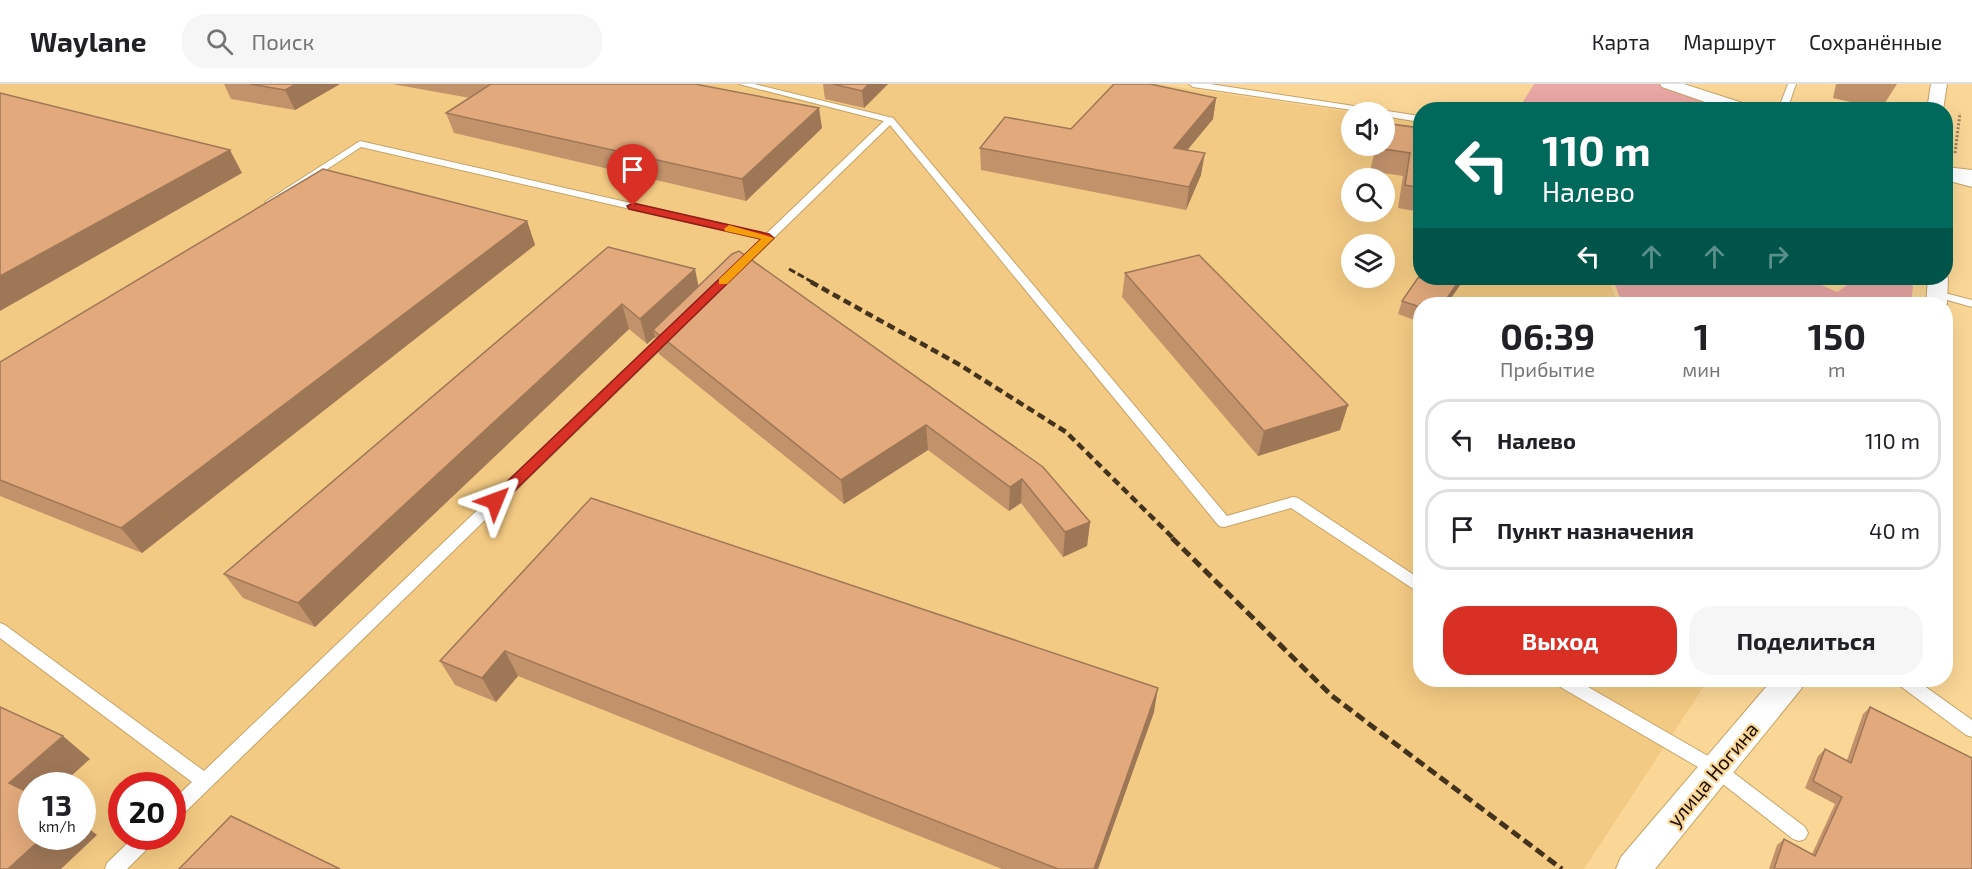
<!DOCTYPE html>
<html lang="ru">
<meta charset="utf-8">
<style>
body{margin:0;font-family:"Exo 2",sans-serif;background:#f6f6f6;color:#202124;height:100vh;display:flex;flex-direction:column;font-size:22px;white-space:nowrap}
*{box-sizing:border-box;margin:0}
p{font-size:20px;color:#757577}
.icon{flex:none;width:33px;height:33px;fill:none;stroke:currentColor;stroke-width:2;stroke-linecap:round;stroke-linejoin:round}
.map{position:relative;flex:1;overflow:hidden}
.sheet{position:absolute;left:1413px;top:213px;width:540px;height:390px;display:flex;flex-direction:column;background:#fff;border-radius:24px;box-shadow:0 6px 24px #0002}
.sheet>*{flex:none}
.guide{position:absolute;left:1413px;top:18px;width:540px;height:183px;border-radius:24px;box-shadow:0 6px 24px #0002;background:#00695c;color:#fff;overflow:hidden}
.tools{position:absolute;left:1341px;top:18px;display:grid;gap:12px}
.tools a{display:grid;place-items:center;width:54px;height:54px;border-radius:50%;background:#fff;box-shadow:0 6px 24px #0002;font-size:30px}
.speed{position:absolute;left:18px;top:688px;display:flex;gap:12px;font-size:30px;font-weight:700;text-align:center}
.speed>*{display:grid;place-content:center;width:78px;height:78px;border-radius:50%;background:#fff;box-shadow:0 6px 24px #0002;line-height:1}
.speed small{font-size:15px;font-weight:400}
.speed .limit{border:9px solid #d22;background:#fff;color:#111}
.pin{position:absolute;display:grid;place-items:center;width:51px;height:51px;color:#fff;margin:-62px -26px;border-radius:50% 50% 50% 0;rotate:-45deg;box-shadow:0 0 6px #0007}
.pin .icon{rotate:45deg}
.me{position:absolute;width:66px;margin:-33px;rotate:46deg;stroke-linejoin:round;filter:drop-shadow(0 0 4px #0008)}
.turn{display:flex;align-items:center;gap:21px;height:126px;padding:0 30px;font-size:27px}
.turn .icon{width:78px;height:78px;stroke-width:2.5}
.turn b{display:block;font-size:42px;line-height:51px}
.lanes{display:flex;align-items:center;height:57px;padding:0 30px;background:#0003;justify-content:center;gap:30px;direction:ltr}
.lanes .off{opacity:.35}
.eta{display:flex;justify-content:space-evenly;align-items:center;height:102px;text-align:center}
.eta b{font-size:36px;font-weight:700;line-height:42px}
.primary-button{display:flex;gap:12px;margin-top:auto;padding:12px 30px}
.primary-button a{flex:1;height:69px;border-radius:24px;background:#d93025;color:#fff;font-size:24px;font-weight:700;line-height:69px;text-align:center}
.primary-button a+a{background:#f6f6f6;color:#202124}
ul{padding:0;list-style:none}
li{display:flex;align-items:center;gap:18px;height:81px;margin:0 12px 9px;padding:0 18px;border:3px solid #e0e0e0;border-radius:24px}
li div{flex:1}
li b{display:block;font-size:22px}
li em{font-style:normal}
header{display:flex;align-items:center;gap:36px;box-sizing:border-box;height:84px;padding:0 30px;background:#fff;border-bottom:2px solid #e0e0e0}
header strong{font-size:28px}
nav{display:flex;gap:33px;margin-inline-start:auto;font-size:21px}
.search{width:420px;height:54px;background:#f6f6f6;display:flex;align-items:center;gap:15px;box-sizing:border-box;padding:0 21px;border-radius:24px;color:#757577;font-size:22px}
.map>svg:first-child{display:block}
.built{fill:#f3ca83;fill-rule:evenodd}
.green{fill:#e9a7a5}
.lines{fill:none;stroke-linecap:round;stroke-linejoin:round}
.lane-casing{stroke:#c6a366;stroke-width:2}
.street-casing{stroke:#c6a366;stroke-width:2}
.path{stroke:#9b8056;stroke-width:3;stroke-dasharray:2 2;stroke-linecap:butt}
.lane{fill:#fff;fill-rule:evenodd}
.street{fill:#fff;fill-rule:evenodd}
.rail-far2{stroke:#44331c;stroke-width:3;stroke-dasharray:7 3;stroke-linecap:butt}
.rail-far1{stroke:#44331c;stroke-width:4.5;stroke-dasharray:8 4.5;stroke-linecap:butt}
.rail{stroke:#44331c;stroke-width:5;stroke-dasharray:10 5;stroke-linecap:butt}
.wall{fill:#c2926b}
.shaded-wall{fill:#9e7757}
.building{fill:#e2aa7c;stroke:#9e7757;stroke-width:1.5}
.route{fill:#d93025;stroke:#8d1f18;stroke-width:1.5}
.slow{fill:#f59e0b}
.labels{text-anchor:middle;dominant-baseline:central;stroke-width:4.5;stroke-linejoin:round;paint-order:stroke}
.near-street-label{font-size:20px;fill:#1a0d00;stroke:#fbd797}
</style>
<header>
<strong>Waylane</strong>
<div class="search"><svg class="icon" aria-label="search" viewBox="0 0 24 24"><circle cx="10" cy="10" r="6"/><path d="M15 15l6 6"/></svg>Поиск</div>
<nav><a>Карта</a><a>Маршрут</a><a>Сохранённые</a></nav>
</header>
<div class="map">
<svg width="1972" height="785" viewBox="0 0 1972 785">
<rect width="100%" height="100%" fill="#fbd797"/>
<path class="built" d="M 0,0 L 1156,0 L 1352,28 L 1352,62 L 1384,62 L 1385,33 L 1420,38 L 1420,194 L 1609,194 L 1615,214 L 1639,220 L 1420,220 L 1420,596 L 1708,596 L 1584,785 L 0,785 ZM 1352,94 L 1384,94 L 1384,128 L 1352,128 ZM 1352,160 L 1384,160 L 1384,194 L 1352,194 ZM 32,702 L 82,702 L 82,753 L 32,753 ZM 122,702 L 172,702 L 172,753 L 122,753 Z"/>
<g class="green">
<path d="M 1534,0 L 1664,0 L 1742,26 L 1518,26 Z"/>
<path d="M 1613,194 L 1821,194 L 1815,198 L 1837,208 L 1857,194 L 1905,194 L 1913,202 L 1911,220 L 1648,220 L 1619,212 Z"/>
</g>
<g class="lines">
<defs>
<g id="lane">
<path d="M 739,0 L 754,0 L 893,34 L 1227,432 L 1293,413 L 1298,414 L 1420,495 L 1420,508 L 1415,506 L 1291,424 L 1224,443 L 1219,442 L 890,41 L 739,188 L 731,188 L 731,184 L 761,155 L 361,63 L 274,120 L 270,121 L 265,118 L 360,57 L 766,150 L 884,37 Z"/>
<path d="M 1189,0 L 1210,0 L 1420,32 L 1420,38 L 1384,32 L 1384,28 L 1366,28 L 1193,3 Z"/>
<path d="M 1788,0 L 1796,0 L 1787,26 L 1778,26 Z"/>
<path d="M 1946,83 L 1972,86 L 1972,92 L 1946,89 Z"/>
<path d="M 1937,207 L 1972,216 L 1972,223 L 1933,212 L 1931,210 Z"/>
<path d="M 670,245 L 674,246 L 676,249 L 674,252 L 178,735 L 172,737 L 172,717 L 192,698 L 0,554 L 0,539 L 5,541 L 204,687 L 666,246 Z"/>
<path d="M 1555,596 L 1576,596 L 1722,680 L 1805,743 L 1808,749 L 1805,755 L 1799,757 L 1793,755 L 1710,690 L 1557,601 Z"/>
<path d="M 1897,596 L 1916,596 L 1972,636 L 1972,653 L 1966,651 L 1899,601 Z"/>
<path d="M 134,753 L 156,753 L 153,759 L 127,785 L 105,785 L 107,779 Z"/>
</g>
<g id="street">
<path d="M 1660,0 L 1684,0 L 1752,22 L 1754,26 L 1728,26 L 1662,3 Z"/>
<path d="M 1931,0 L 1947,0 L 1943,26 L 1927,26 Z"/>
<path d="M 1946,85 L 1972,91 L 1972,103 L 1946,96 Z"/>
<path d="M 1946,190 L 1948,194 L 1947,220 L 1926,220 L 1928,194 L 1946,194 Z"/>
<path d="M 1772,596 L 1805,596 L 1801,605 L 1655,785 L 1616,785 L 1621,773 Z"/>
</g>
</defs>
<use href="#lane" class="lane-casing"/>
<use href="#street" class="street-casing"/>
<path class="path" d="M 1955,69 L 1960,29"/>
<use href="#lane" class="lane"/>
<use href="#street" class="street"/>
<path class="rail-far2" d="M 789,185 L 814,199"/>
<path class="rail-far1" d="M 811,198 L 960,281 L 1066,348 L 1174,455"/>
<path class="rail" d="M 1172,454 L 1332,612 L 1562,785"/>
</g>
<g class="wall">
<path d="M 224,0 L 340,0 L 295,26 L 231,15 Z"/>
<path d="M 392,0 L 695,0 L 822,44 L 746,117 L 454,49 L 446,29 L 470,14 Z"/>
<path d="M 823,0 L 888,0 L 864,24 L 825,15 Z"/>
<path d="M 1836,0 L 1897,0 L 1881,25 L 1833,14 Z"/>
<path d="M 1216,14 L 1213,35 L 1187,66 L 1201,91 L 1186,126 L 981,86 L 980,64 Z"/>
<path d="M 1420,44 L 1420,128 L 1398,124 L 1403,92 L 1370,87 L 1376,62 L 1384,62 Z"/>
<path d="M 527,137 L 535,161 L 142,469 L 0,412 L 0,278 Z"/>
<path d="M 608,163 L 698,202 L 732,170 L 1090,438 L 1087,462 L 1063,473 L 1021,419 L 1009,427 L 928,366 L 844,420 L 659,270 L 655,253 L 647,260 L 629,245 L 315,543 L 243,514 L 224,490 Z"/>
<path d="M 1125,189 L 1348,321 L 1340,346 L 1258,372 L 1122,213 Z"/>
<path d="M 1420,194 L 1464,194 L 1463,197 L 1420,220 L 1420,238 L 1398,230 L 1402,217 Z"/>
<path d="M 591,414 L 1154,628 L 1098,785 L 1002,785 L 518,592 L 496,618 L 455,601 L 440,577 Z"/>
<path d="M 1870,623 L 1972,785 L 1769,785 L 1777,761 L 1784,755 L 1812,770 L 1835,720 L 1805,704 L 1818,672 L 1825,665 L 1847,676 L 1863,630 Z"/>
</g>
<g class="shaded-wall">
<path d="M 296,0 L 340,0 L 295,26 L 285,6 Z"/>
<path d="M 869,0 L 888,0 L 864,24 L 862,7 Z"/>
<path d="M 1216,14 L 1213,35 L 1171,86 L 1174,64 Z"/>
<path d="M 819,24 L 822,44 L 746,117 L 742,95 Z"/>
<path d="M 230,66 L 242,89 L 0,227 L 0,192 Z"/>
<path d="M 1205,69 L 1201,91 L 1186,126 L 1189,103 Z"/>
<path d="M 527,137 L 535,161 L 142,469 L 121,444 Z"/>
<path d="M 695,185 L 700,209 L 653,246 L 655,253 L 647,260 L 640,235 Z"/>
<path d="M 1461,194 L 1464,194 L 1463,197 L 1447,220 L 1443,220 Z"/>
<path d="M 622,220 L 629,245 L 315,543 L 298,519 Z"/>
<path d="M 1348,321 L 1340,346 L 1258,372 L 1264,347 Z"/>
<path d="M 926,341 L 928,366 L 844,420 L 841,396 Z"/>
<path d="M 1022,395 L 1021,419 L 1009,427 L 1010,403 Z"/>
<path d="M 1090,438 L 1087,462 L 1063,473 L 1065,448 Z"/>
<path d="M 505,567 L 518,592 L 496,618 L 482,594 Z"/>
<path d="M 1158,604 L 1154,628 L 1098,785 L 1094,785 Z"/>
<path d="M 63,652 L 90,675 L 60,702 L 32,702 L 32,717 L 9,699 Z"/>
<path d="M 82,739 L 97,751 L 61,785 L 8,785 L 43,753 L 82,753 Z"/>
</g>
<g class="building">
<path d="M 250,0 L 296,0 L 285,6 Z"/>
<path d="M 491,0 L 695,0 L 819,24 L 742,95 L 446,29 Z"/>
<path d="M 833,0 L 869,0 L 862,7 Z"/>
<path d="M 1114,0 L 1150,0 L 1216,14 L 1174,64 L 1205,69 L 1189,103 L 980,64 L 1005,33 L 1071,45 Z"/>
<path d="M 0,9 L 230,66 L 0,192 Z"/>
<path d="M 1384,39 L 1420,44 L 1420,104 L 1405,101 L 1410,69 L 1377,64 L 1377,62 L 1384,62 Z"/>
<path d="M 323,85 L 527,137 L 121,444 L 0,396 L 0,278 Z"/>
<path d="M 608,163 L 695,185 L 640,235 L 622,220 L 298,519 L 224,490 Z"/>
<path d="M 739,167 L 1043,383 L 1090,438 L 1065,448 L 1022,395 L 1010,403 L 926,341 L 841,396 L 653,246 L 732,170 Z"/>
<path d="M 1199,171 L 1348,321 L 1264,347 L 1125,189 Z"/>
<path d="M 1420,191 L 1420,194 L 1461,194 L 1443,220 L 1420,220 L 1420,223 L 1402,217 Z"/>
<path d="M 591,414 L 1158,604 L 1094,785 L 1058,785 L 505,567 L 482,594 L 440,577 Z"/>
<path d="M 0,623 L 63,652 L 9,699 L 32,710 L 32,753 L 43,753 L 8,785 L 0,785 Z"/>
<path d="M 1870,623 L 1972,674 L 1972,785 L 1774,785 L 1784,755 L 1815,772 L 1842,713 L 1813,697 L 1825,665 L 1851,679 Z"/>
<path d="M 231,732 L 340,785 L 179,785 Z"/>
</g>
<path class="route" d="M 633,119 L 769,150 L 774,154 L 500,421 L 490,421 L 488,417 L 490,414 L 761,155 L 629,125 L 627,122 Z"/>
<path class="slow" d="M 729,141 L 774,154 L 727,200 L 719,200 L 719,195 L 761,155 L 725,147 L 724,145 Z"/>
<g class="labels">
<g class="near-street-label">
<text transform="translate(1712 690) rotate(-50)">улица Ногина</text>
</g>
</g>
</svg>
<div class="tools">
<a><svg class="icon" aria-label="sound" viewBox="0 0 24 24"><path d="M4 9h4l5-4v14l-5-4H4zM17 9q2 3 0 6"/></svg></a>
<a><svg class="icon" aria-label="search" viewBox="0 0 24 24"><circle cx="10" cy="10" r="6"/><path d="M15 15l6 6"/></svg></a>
<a><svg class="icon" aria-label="layers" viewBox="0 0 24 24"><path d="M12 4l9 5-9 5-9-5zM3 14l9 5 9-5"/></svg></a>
</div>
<div class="speed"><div>13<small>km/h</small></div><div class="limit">20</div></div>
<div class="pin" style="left:633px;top:122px;background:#d93025"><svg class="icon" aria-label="arrive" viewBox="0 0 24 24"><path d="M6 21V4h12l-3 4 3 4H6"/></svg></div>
<svg class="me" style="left:495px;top:417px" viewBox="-20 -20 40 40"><path d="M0-17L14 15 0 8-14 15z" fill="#d93025" stroke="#fff" stroke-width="4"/></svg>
<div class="guide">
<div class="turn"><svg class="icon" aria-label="left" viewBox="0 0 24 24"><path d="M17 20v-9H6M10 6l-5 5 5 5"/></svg><div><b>110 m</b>Налево</div></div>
<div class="lanes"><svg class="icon" aria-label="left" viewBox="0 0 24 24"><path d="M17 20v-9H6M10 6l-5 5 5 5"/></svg><svg class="icon off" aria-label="ahead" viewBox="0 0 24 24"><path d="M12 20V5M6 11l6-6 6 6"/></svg><svg class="icon off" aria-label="ahead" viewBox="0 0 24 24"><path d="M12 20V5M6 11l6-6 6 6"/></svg><svg class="icon off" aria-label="right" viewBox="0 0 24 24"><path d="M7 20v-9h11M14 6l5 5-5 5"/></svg></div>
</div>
<section class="sheet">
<div class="eta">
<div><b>06:39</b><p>Прибытие</p></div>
<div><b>1</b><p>мин</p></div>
<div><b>150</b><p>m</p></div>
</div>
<ul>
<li><svg class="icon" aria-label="left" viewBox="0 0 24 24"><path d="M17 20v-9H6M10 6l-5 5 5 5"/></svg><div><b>Налево</b></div><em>110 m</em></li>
<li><svg class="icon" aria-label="arrive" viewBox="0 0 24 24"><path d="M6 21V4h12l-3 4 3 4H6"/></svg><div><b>Пункт назначения</b></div><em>40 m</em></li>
</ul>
<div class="primary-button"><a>Выход</a><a>Поделиться</a></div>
</section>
</div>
